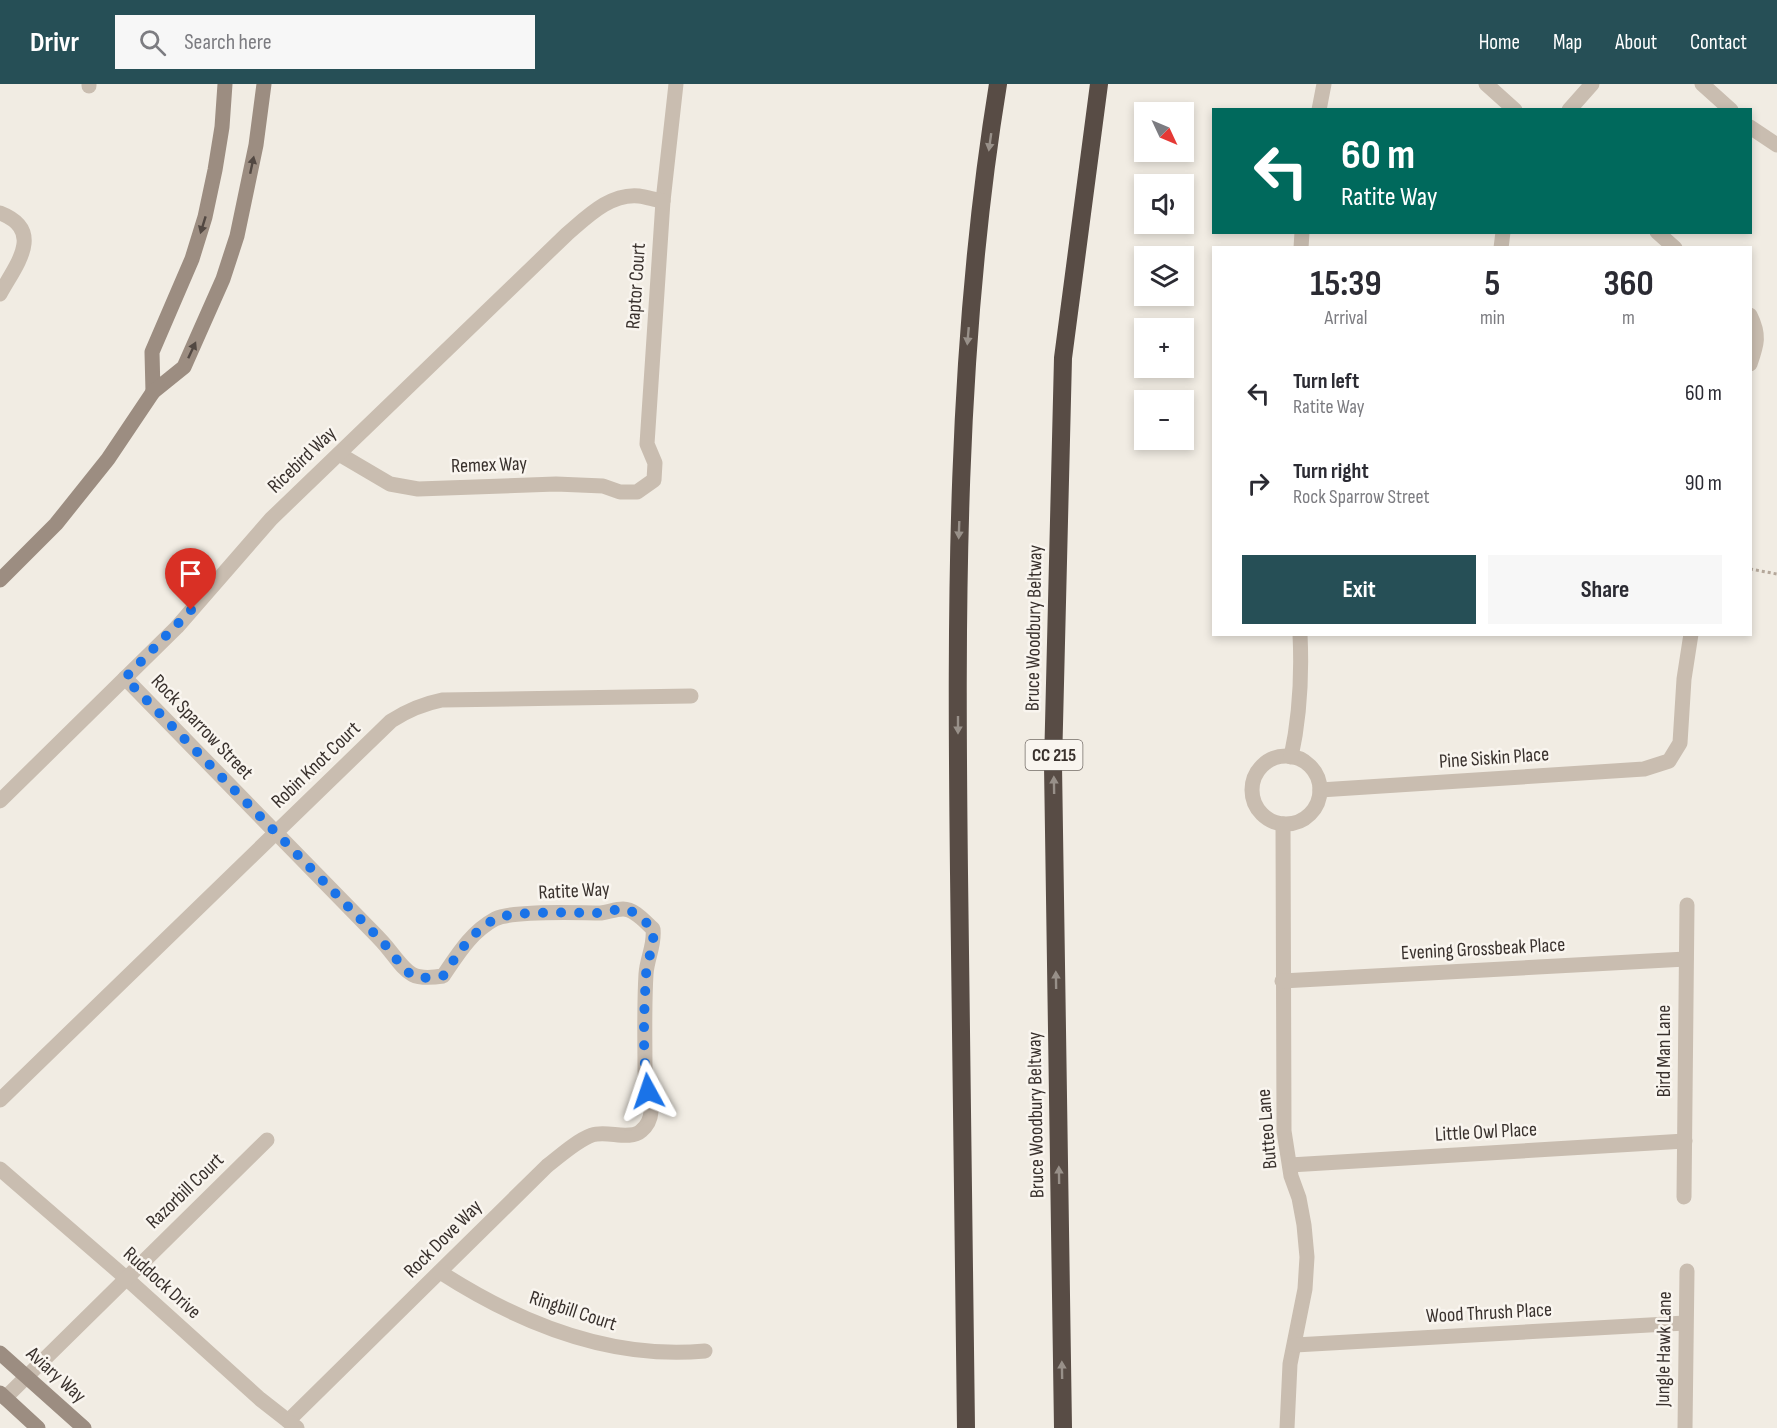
<!DOCTYPE html>
<meta charset="utf-8">
<style>
body{margin:0;font-family:"Sofia Sans Condensed",sans-serif;background:#f7f7f7;color:#2b2b33;height:100vh;display:flex;flex-direction:column;font-size:22px;white-space:nowrap}
*{box-sizing:border-box;margin:0}
p{font-size:20px;color:#7c7c81}
.icon{flex:none;width:33px;height:33px;fill:none;stroke:currentColor;stroke-width:2;stroke-linecap:round;stroke-linejoin:round}
.map{position:relative;flex:1;overflow:hidden}
.drawer{position:absolute;left:1212px;top:162px;width:540px;height:390px;display:flex;flex-direction:column;background:#fff;border-radius:0px;box-shadow:0 3px 9px #0003}
.drawer>*{flex:none}
.hud{position:absolute;left:1212px;top:24px;width:540px;height:126px;border-radius:0px;box-shadow:0 3px 9px #0003;background:#00695c;color:#fff;overflow:hidden}
.needle{width:39px;rotate:134deg}
.tools{position:absolute;left:1134px;top:18px;display:grid;gap:12px}
.tools a{display:grid;place-items:center;width:60px;height:60px;border-radius:0px;background:#fff;box-shadow:0 3px 9px #0003;font-size:30px}
.pin{position:absolute;display:grid;place-items:center;width:51px;height:51px;color:#fff;margin:-62px -26px;border-radius:50% 50% 50% 0;rotate:-45deg;box-shadow:0 0 6px #0007}
.pin .icon{rotate:45deg}
.me{position:absolute;width:66px;margin:-33px;rotate:355deg;stroke-linejoin:round;filter:drop-shadow(0 0 4px #0008)}
.turn{display:flex;align-items:center;gap:21px;height:126px;padding:0 30px;font-size:27px}
.turn .icon{width:78px;height:78px;stroke-width:2.5}
.turn b{display:block;font-size:42px;line-height:51px}
.eta{display:flex;justify-content:space-evenly;align-items:center;height:102px;text-align:center}
.eta b{font-size:36px;font-weight:700;line-height:42px}
.button{display:flex;gap:12px;margin-top:auto;padding:12px 30px}
.button a{flex:1;height:69px;border-radius:0px;background:#264f56;color:#fff;font-size:24px;font-weight:700;line-height:69px;text-align:center}
.button a+a{background:#f7f7f7;color:#2b2b33}
ul{padding:0;list-style:none}
li{display:flex;align-items:center;gap:18px;height:90px;padding:0 30px}
li div{flex:1}
li b{display:block;font-size:22px}
li em{font-style:normal}
header{display:flex;align-items:center;gap:36px;box-sizing:border-box;height:84px;padding:0 30px;background:#264f56;color:#fff}
header strong{font-size:28px}
nav{display:flex;gap:33px;margin-inline-start:auto;font-size:21px}
.search{width:420px;height:54px;background:#f7f7f7;display:flex;align-items:center;gap:15px;box-sizing:border-box;padding:0 21px;border-radius:0px;color:#7c7c81;font-size:22px}
.map>svg:first-child{display:block}
.lines{fill:none;stroke-linecap:round;stroke-linejoin:round}
.path{stroke:#b4a79a;stroke-width:3;stroke-dasharray:3 3;stroke-linecap:butt}
.minor{stroke:#c9bdb0;stroke-width:15}
.secondary{stroke:#9c8d81;stroke-width:15}
.motorway{stroke:#584c45;stroke-width:18}
.oneway{fill:#989089}
.oneway2{fill:#524842}
.route{stroke:#1a73e8;stroke-width:10;stroke-dasharray:0 18}
.labels{text-anchor:middle;dominant-baseline:central;stroke-width:5;stroke-linejoin:round;paint-order:stroke}
.shield{fill:#f9f5ef;stroke:#736c67;stroke-width:1.5}
.shield-label{font-size:18px;font-weight:bold;fill:#39312d}
.street-label{font-size:20px;fill:#39312d;stroke:#f9f5ef}
</style>
<header>
<strong>Drivr</strong>
<div class="search"><svg class="icon" aria-label="search" viewBox="0 0 24 24"><circle cx="10" cy="10" r="6"/><path d="M15 15l6 6"/></svg>Search here</div>
<nav><a>Home</a><a>Map</a><a>About</a><a>Contact</a></nav>
</header>
<div class="map">
<svg width="1777" height="1344" viewBox="0 0 1777 1344">
<rect width="100%" height="100%" fill="#f1ece3"/>
<g class="lines">
<path class="path" d="M 1750,485 L 1777,490"/>
<g class="minor">
<path d="M 1486,0 L 1515,26"/>
<path d="M 1702,0 L 1731,26"/>
<path d="M 89,2 L 89,0"/>
<path d="M 1319,26 L 1324,0"/>
<path d="M 1569,26 L 1592,0"/>
<path d="M 1750,43 L 1777,61"/>
<path d="M 0,129 C 46,147 15,182 0,210"/>
<path d="M 1657,148 L 1675,164"/>
<path d="M 1301,164 L 1302,148"/>
<path d="M 1501,164 L 1503,148"/>
<path d="M 1750,231 C 1760,251 1757,260 1750,280"/>
<path d="M 339,370 L 390,400 L 418,405 L 556,400 L 603,402 L 620,408 L 637,408 L 654,396 L 655,379 L 647,360 L 663,117 L 676,0"/>
<path d="M 125,594 L 370,845 C 377,852 384,859 390,867 C 408,890 412,897 443,892 C 458,870 471,848 495,835 C 514,826 577,829 601,829 C 608,828 616,825 623,825 C 635,825 645,838 653,845 C 655,861 647,874 646,890 C 644,922 645,955 645,987 C 645,1008 661,1030 641,1047 C 630,1057 607,1046 592,1051 C 576,1057 560,1072 547,1082 L 288,1337"/>
<circle cx="1286" cy="706" r="34"/>
<path d="M 1291,673 C 1300,632 1302,592 1300,550"/>
<path d="M 1320,706 L 1644,685 L 1669,677 L 1680,659 L 1684,595 L 1691,550"/>
<path d="M 0,717 L 177,543 L 271,435 L 567,150 C 587,133 610,109 639,112 C 647,113 655,116 663,117"/>
<path d="M 1283,740 L 1284,1047 L 1291,1092 L 1299,1114 L 1304,1141 L 1307,1173 L 1305,1205 L 1290,1280 L 1287,1344"/>
<path d="M 1282,897 L 1686,875"/>
<path d="M 0,1016 L 391,637 C 408,626 422,620 442,616 L 691,612"/>
<path d="M 1290,1081 L 1685,1057"/>
<path d="M 0,1085 L 126,1194 L 260,1315 L 297,1344"/>
<path d="M 1684,1113 L 1687,821"/>
<path d="M 440,1188 C 519,1239 609,1276 705,1267"/>
<path d="M 1295,1261 L 1685,1239"/>
<path d="M 5,1314 L 267,1056"/>
<path d="M 1685,1344 L 1687,1187"/>
</g>
<g class="secondary">
<path d="M 153,308 L 152,268 L 192,175 L 205,133 L 215,86 L 222,43 L 225,0"/>
<path d="M 0,496 L 56,440 L 108,375 L 153,308 L 184,283 L 223,195 L 237,152 L 256,61 L 264,0"/>
<path d="M 0,1269 L 84,1344"/>
<path d="M 0,1309 L 38,1344"/>
</g>
<g class="motorway">
<path d="M 966,1344 C 964,1159 961,974 959,789 C 956,524 955,263 998,0"/>
<path d="M 1063,1344 L 1053,681 L 1063,274 L 1099,0"/>
</g>
</g>
<defs><path id="oneway-solid" d="M-6-.8H1V-3.2L6.5 0L1 3.2V.8H-6Z" transform="scale(1.5)"/></defs>
<g class="oneway">
<use href="#oneway-solid" transform="translate(990 58) rotate(98)"/>
<use href="#oneway-solid" transform="translate(968 252) rotate(95)"/>
<use href="#oneway-solid" transform="translate(959 446) rotate(92)"/>
<use href="#oneway-solid" transform="translate(958 641) rotate(90)"/>
<use href="#oneway-solid" transform="translate(1054 701) rotate(-91)"/>
<use href="#oneway-solid" transform="translate(1056 896) rotate(-91)"/>
<use href="#oneway-solid" transform="translate(1059 1091) rotate(-91)"/>
<use href="#oneway-solid" transform="translate(1062 1286) rotate(-91)"/>
</g>
<g class="oneway2">
<use href="#oneway-solid" transform="translate(252 81) rotate(-78)"/>
<use href="#oneway-solid" transform="translate(203 141) rotate(107)"/>
<use href="#oneway-solid" transform="translate(192 266) rotate(-65)"/>
</g>
<g class="lines">
<path class="route" d="M 191,526 L 125,594 L 370,845 C 377,852 384,859 390,867 C 409,891 410,897 443,892 C 458,870 471,848 495,835 C 514,826 577,829 601,829 C 608,828 616,825 623,825 C 635,826 645,838 653,845 C 655,862 647,875 646,891 C 644,928 642,971 648,1007"/>
</g>
<g class="labels">
<rect class="shield" x="1025.5" y="656" width="57" height="30" rx="4.5"/>
<g class="shield-label">
<text x="1054" y="671">CC 215</text>
</g>
<g class="street-label">
<text transform="translate(636 202) rotate(-86)">Raptor Court</text>
<text transform="translate(302 376) rotate(-44)">Ricebird Way</text>
<text transform="translate(489 381) rotate(-2)">Remex Way</text>
<text transform="translate(1034 544) rotate(-89)">Bruce Woodbury Beltway</text>
<text transform="translate(202 643) rotate(46)">Rock Sparrow Street</text>
<text transform="translate(1494 674) rotate(-4)">Pine Siskin Place</text>
<text transform="translate(316 681) rotate(-44)">Robin Knot Court</text>
<text transform="translate(574 807) rotate(-3)">Ratite Way</text>
<text transform="translate(1483 865) rotate(-3)">Evening Grossbeak Place</text>
<text transform="translate(1664 967) rotate(-90)">Bird Man Lane</text>
<text transform="translate(1036 1031) rotate(-91)">Bruce Woodbury Beltway</text>
<text transform="translate(1267 1045) rotate(-95)">Butteo Lane</text>
<text transform="translate(1486 1048) rotate(-3)">Little Owl Place</text>
<text transform="translate(185 1107) rotate(-44)">Razorbill Court</text>
<text transform="translate(443 1155) rotate(-45)">Rock Dove Way</text>
<text transform="translate(162 1199) rotate(42)">Ruddock Drive</text>
<text transform="translate(573 1227) rotate(18)">Ringbill Court</text>
<text transform="translate(1489 1229) rotate(-3)">Wood Thrush Place</text>
<text transform="translate(1664 1265) rotate(-89)">Jungle Hawk Lane</text>
<text transform="translate(56 1291) rotate(42)">Aviary Way</text>
</g>
</g>
</svg>
<div class="tools">
<a><svg class="needle" viewBox="-14 -14 28 28"><path d="M0-13l5 13h-10z" fill="#e53935"/><path d="M0 13l5-13h-10z" fill="#7c7c81"/></svg></a>
<a><svg class="icon" aria-label="sound" viewBox="0 0 24 24"><path d="M4 9h4l5-4v14l-5-4H4zM17 9q2 3 0 6"/></svg></a>
<a><svg class="icon" aria-label="layers" viewBox="0 0 24 24"><path d="M12 4l9 5-9 5-9-5zM3 14l9 5 9-5"/></svg></a>
<a>+</a>
<a>−</a>
</div>
<div class="pin" style="left:191px;top:526px;background:#d93025"><svg class="icon" aria-label="arrive" viewBox="0 0 24 24"><path d="M6 21V4h12l-3 4 3 4H6"/></svg></div>
<svg class="me" style="left:648px;top:1007px" viewBox="-20 -20 40 40"><path d="M0-17L14 15 0 8-14 15z" fill="#1a73e8" stroke="#fff" stroke-width="4"/></svg>
<div class="hud">
<div class="turn"><svg class="icon" aria-label="left" viewBox="0 0 24 24"><path d="M17 20v-9H6M10 6l-5 5 5 5"/></svg><div><b>60 m</b>Ratite Way</div></div>
</div>
<section class="drawer">
<div class="eta">
<div><b>15:39</b><p>Arrival</p></div>
<div><b>5</b><p>min</p></div>
<div><b>360</b><p>m</p></div>
</div>
<ul>
<li><svg class="icon" aria-label="left" viewBox="0 0 24 24"><path d="M17 20v-9H6M10 6l-5 5 5 5"/></svg><div><b>Turn left</b><p>Ratite Way</p></div><em>60 m</em></li>
<li><svg class="icon" aria-label="right" viewBox="0 0 24 24"><path d="M7 20v-9h11M14 6l5 5-5 5"/></svg><div><b>Turn right</b><p>Rock Sparrow Street</p></div><em>90 m</em></li>
</ul>
<div class="button"><a>Exit</a><a>Share</a></div>
</section>
</div>
